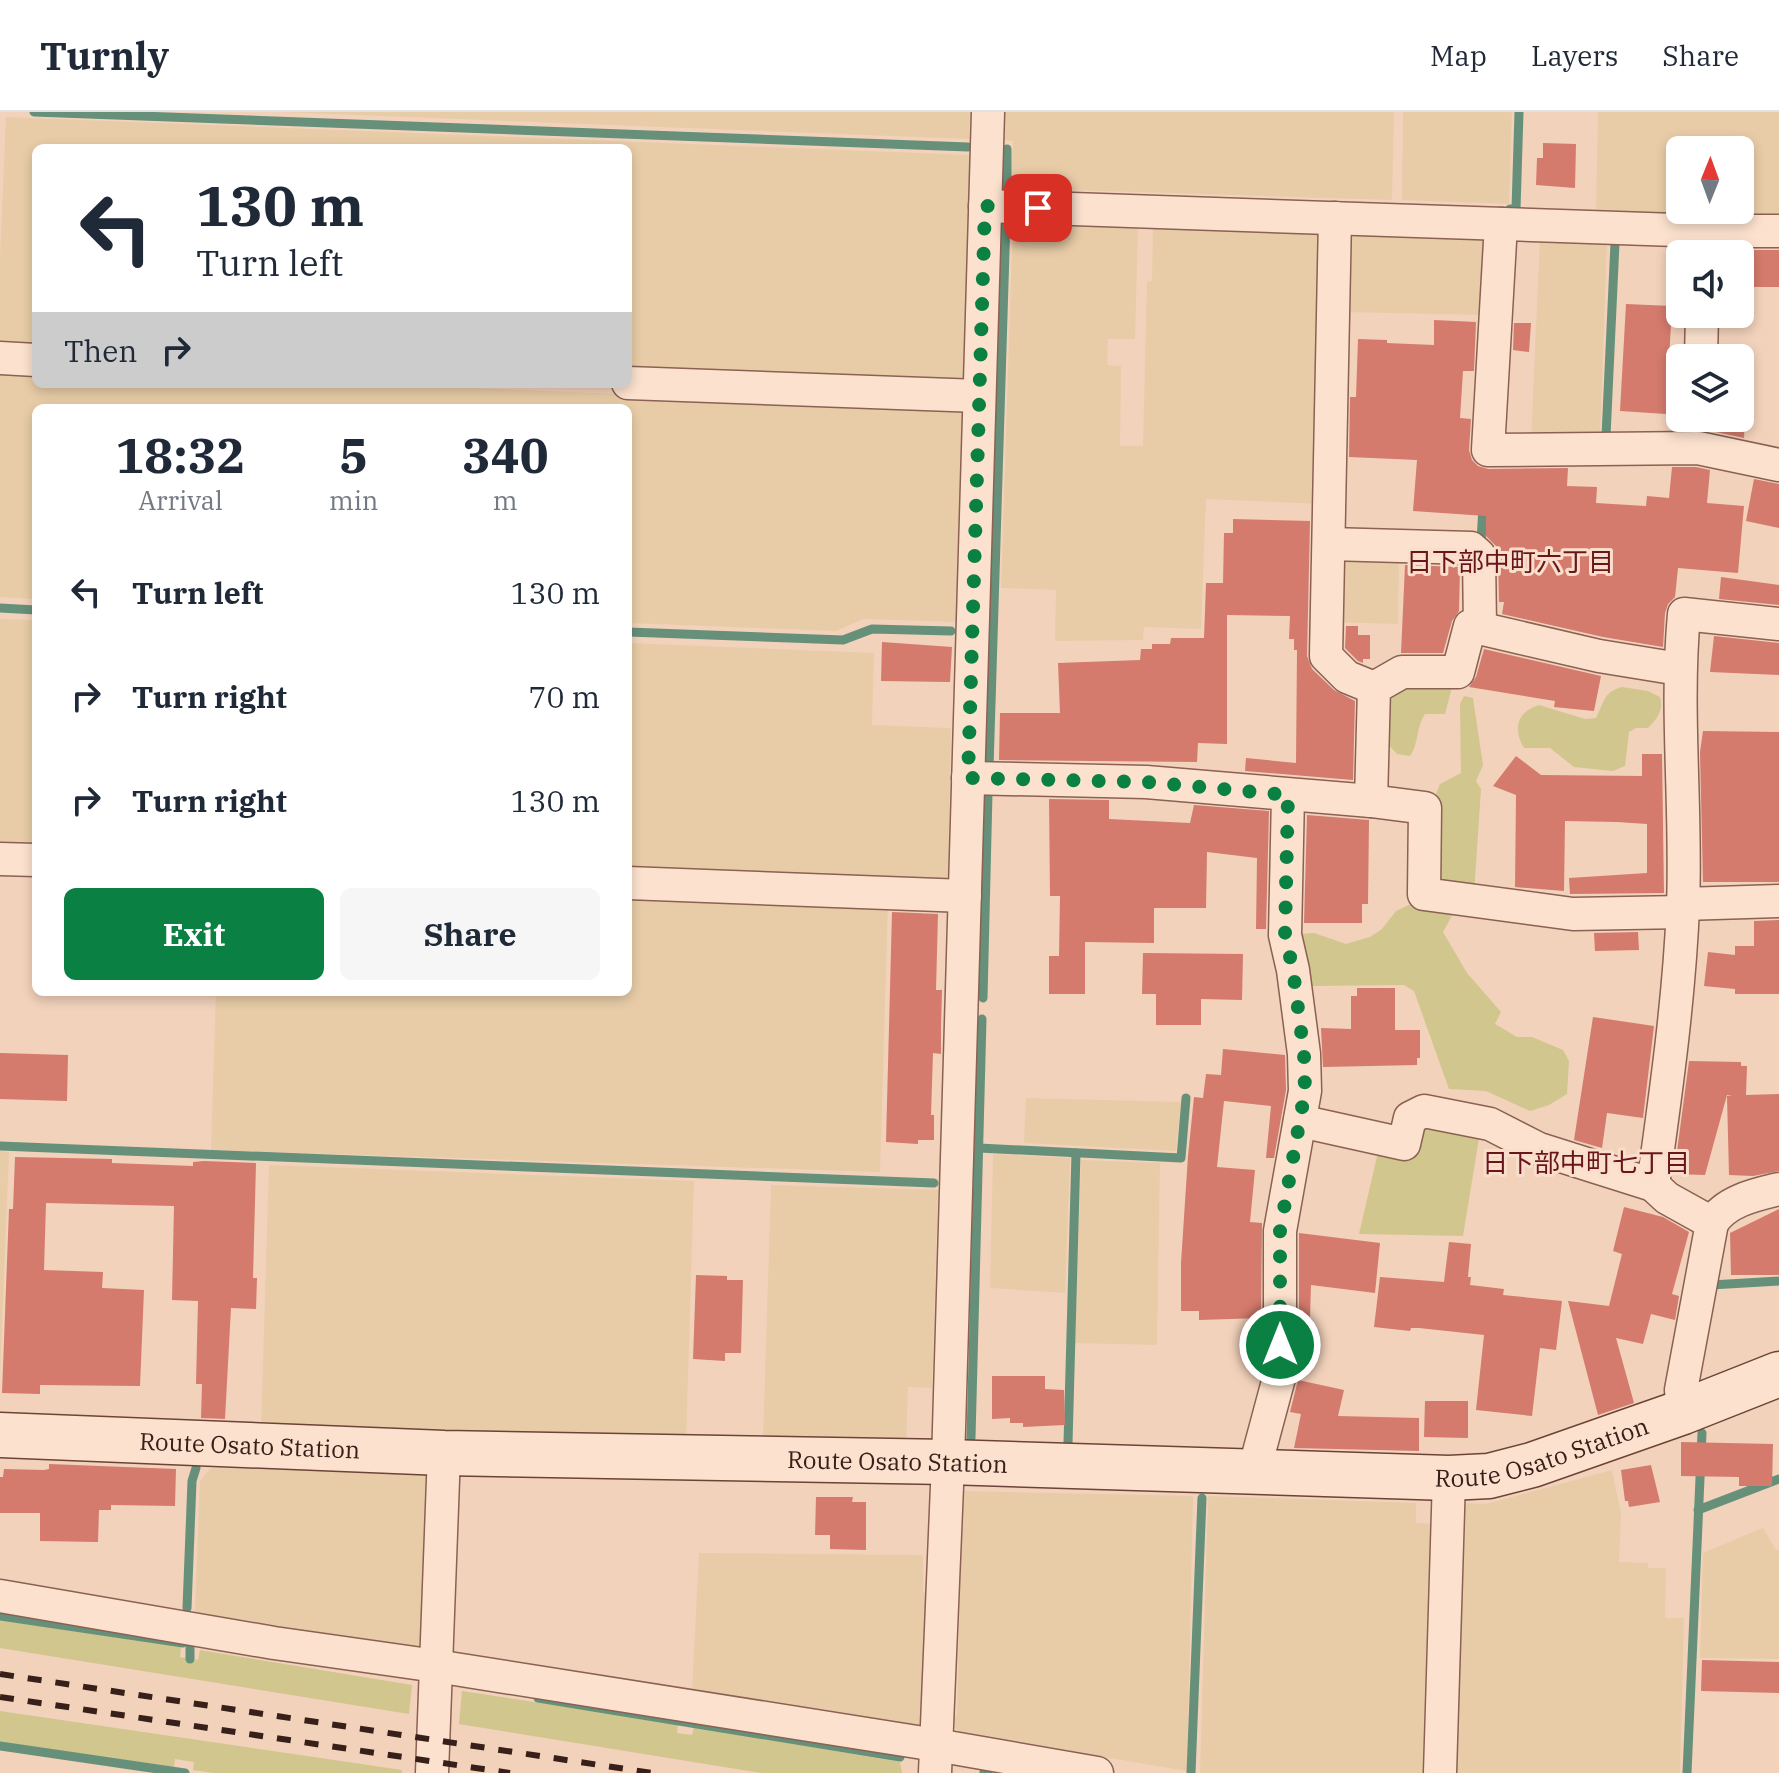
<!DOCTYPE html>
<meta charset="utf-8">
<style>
body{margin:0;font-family:"IBM Plex Serif","Noto Sans JP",serif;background:#f6f6f7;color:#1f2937;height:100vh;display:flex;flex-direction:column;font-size:30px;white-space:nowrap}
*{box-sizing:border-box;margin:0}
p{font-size:26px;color:#747a83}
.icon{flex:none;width:44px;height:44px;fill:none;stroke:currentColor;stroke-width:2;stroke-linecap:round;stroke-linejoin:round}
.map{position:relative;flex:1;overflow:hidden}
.drawer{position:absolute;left:32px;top:292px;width:600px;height:592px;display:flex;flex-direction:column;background:#fff;border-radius:12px;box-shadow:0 4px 12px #0003}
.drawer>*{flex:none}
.guide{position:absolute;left:32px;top:32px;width:600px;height:244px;border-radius:12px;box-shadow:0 4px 12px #0003;background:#fff;color:#1f2937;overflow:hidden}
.needle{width:52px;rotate:1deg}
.fabs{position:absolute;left:1666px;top:24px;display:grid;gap:16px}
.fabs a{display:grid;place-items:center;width:88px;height:88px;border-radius:12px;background:#fff;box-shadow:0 4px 12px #0003;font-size:40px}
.pin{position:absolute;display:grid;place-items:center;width:68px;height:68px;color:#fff;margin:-34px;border-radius:16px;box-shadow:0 4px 12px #0006}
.me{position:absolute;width:88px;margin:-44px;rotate:0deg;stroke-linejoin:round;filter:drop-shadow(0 0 6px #0008)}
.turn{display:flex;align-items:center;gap:28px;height:168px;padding:0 32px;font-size:36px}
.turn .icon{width:104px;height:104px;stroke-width:2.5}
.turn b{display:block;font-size:56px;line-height:68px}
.then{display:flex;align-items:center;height:76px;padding:0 32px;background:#0003;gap:16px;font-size:30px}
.eta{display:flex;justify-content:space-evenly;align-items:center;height:136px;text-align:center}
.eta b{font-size:48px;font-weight:700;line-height:56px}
.primary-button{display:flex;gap:16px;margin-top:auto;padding:16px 32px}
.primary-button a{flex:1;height:92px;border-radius:12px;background:#0b8043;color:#fff;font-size:32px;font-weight:700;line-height:92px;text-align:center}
.primary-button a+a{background:#f6f6f7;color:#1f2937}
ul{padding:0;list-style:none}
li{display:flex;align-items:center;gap:24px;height:104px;padding:0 32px}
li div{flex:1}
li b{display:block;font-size:30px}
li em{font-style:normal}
header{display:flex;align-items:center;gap:48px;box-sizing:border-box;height:112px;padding:0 40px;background:#fff;border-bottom:2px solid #e0e1e3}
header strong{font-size:38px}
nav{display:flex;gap:44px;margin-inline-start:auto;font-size:28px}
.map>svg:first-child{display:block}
.farmland{fill:#e8cca7;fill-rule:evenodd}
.green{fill:#d0c68e}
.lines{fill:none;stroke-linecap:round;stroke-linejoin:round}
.stream{stroke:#66907a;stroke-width:9}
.building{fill:#d47b6d}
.street-casing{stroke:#8a6153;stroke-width:35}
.secondary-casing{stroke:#6c4337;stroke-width:47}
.street{stroke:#fce2ce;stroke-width:32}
.secondary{stroke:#fce2ce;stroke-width:44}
.rail{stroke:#38201a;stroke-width:6;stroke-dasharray:14 14;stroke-linecap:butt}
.route{stroke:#0b8043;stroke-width:14;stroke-dasharray:0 25.2}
.labels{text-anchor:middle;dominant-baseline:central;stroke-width:6;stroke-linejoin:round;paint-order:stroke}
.street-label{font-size:24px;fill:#38201a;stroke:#f9dfcb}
.neighbourhood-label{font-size:26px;fill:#68151b;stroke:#f9dfcb}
</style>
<header>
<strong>Turnly</strong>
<nav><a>Map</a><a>Layers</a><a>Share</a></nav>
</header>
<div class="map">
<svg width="1779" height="1661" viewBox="0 0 1779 1661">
<rect width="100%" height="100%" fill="#f2d2bb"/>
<g class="farmland">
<path d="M 279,0 L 970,0 L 969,27 Z"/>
<path d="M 1001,0 L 1394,0 L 1392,88 L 1011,76 L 1013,29 L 1000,28 Z"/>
<path d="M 1403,0 L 1512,0 L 1509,92 L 1402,88 Z"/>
<path d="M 1598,0 L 1779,0 L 1779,108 L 1596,100 ZM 1680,38 L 1740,38 L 1740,98 L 1680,98 Z"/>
<path d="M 6,5 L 970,43 L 964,267 L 957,275 L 628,262 L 628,36 L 36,36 L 36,238 L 0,236 L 0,146 Z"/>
<path d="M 1013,104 L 1129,109 L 1138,117 L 1135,227 L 1108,227 L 1107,253 L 1121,254 L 1120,334 L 1143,334 L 1147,170 L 1152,169 L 1153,114 L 1327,117 L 1321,392 L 1206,387 L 1201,517 L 1144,515 L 1143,528 L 1055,529 L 1056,478 L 1001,476 Z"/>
<path d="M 1341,119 L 1488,124 L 1487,203 L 1340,200 Z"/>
<path d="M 1540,126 L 1607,128 L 1600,328 L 1531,329 Z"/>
<path d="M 0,258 L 36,259 L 36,272 L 369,272 L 957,295 L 964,304 L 958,510 L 863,507 L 836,519 L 628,511 L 628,296 L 36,296 L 36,487 L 0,485 Z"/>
<path d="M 1335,442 L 1399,443 L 1398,512 L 1334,510 Z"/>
<path d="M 0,507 L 36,508 L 36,735 L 0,734 Z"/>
<path d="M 628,531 L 874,541 L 872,613 L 951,616 L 948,765 L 939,771 L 628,759 Z"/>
<path d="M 628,781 L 888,791 L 880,1060 L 211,1038 L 216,880 L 628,880 Z"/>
<path d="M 1026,986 L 1181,990 L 1176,1039 L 1024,1031 Z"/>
<path d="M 0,1039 L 9,1040 L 0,1263 Z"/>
<path d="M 993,1042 L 1070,1046 L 1065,1181 L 990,1176 Z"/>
<path d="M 1081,1048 L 1160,1051 L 1157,1233 L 1075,1231 Z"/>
<path d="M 269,1053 L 694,1069 L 686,1329 L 261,1317 Z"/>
<path d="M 771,1073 L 938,1078 L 932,1276 L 908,1275 L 906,1333 L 763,1328 Z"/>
<path d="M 211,1356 L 431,1361 L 425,1533 L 419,1538 L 195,1501 L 200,1369 Z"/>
<path d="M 1612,1358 L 1621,1401 L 1619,1450 L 1648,1451 L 1648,1456 L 1666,1456 L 1665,1506 L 1684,1506 L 1680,1661 L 1451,1661 L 1460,1391 L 1486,1392 Z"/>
<path d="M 962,1379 L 1193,1384 L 1187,1659 L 960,1621 L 953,1613 L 953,1604 L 957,1603 Z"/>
<path d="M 1208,1384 L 1416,1391 L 1416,1411 L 1437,1412 L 1428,1661 L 1200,1661 Z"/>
<path d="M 1763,1416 L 1776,1438 L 1779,1438 L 1779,1547 L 1700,1546 L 1703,1441 Z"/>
<path d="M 699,1441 L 923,1443 L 923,1479 L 926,1483 L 925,1602 L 919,1613 L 692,1579 Z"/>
</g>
<g class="green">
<path d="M 1449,570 L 1451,579 L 1445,602 L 1425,602 C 1416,615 1419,631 1410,644 L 1397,642 L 1387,631 L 1390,577 Z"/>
<path d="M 1622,575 L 1648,579 L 1660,585 C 1664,598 1657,607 1648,616 L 1636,616 L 1629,620 L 1625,654 L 1613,659 L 1574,655 L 1550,636 L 1524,636 C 1513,618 1516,600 1539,593 L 1585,607 L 1596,606 C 1604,591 1603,580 1622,575 Z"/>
<path d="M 1464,584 L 1473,586 L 1483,653 L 1476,669 L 1481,677 L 1474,782 L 1438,777 L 1435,685 L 1440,672 L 1461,661 L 1460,592 Z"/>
<path d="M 1413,791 L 1455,798 L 1443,820 L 1467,861 L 1501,900 L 1495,912 L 1517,925 L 1532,925 L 1563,938 L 1569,949 L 1567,982 L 1549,993 L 1530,999 L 1486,979 L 1449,977 L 1414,879 L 1404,873 L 1310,874 L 1300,822 L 1314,821 L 1346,832 L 1370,825 L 1382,817 L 1396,799 Z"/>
<path d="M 1416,1013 L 1480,1020 L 1463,1124 L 1359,1122 L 1379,1036 Z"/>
<path d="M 0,1508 L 181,1535 L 180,1545 L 198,1548 L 200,1538 L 412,1573 L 409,1602 L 0,1536 Z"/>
<path d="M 462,1579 L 678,1612 L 677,1621 L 692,1623 L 694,1615 L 900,1650 L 902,1661 L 761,1661 L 459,1612 Z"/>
<path d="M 0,1599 L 402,1658 L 402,1661 L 214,1661 L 193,1658 L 194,1650 L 175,1647 L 174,1655 L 0,1630 Z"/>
</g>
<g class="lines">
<g class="stream">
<path d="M 34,0 L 968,35"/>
<path d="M 1007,37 L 1007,81 L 1016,82"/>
<path d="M 1510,97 L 1516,97 L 1519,0"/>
<path d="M 1606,324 L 1615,131"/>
<path d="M 1481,430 L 1483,394"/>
<path d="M 0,496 L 36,498"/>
<path d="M 628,520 L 843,528 L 872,517 L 951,519"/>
<path d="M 989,656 L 1006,107"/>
<path d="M 983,886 L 988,681"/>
<path d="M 0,1034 L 934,1071"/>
<path d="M 979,1036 L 1181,1046 L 1186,986"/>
<path d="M 1711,1173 L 1779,1169"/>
<path d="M 971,1326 L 982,907"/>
<path d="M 1068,1331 L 1076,1041"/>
<path d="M 1698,1398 L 1779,1367"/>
<path d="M 187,1496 L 192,1369 L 196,1356"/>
<path d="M 0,1504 L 183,1531"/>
<path d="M 190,1547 L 190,1533"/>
<path d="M 538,1586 L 900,1645"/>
<path d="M 0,1634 L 185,1661"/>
<path d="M 984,1660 L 988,1661"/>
<path d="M 1191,1661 L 1202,1386"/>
<path d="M 1687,1661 L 1702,1321"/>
</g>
</g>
<g class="building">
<path d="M 1543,31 L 1576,32 L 1575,76 L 1536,73 L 1537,46 L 1543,46 Z"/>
<rect x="1740" y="138" width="39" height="37"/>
<path d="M 1626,192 L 1672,194 L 1666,302 L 1620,299 Z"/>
<path d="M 1434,208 L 1476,210 L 1474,259 L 1463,259 L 1460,306 L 1471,307 L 1469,338 L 1472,348 L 1478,354 L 1488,357 L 1568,356 L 1567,374 L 1597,375 L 1596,391 L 1646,394 L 1647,384 L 1669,386 L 1672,355 L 1696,355 L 1710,358 L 1707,391 L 1744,394 L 1738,461 L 1678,456 L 1675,485 L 1668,492 L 1665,501 L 1663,535 L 1603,525 L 1502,502 L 1504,490 L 1499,490 L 1498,442 L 1496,434 L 1486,424 L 1486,404 L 1413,399 L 1417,348 L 1349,345 L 1350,285 L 1356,285 L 1358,227 L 1387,228 L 1387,231 L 1434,233 Z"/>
<path d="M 1514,211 L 1531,211 L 1529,240 L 1513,238 Z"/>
<path d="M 1681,306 L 1745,306 L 1744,326 L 1702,317 L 1680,317 Z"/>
<path d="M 1754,367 L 1779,372 L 1779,416 L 1746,409 Z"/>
<path d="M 1233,407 L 1310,409 L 1307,544 L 1312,557 L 1334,578 L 1355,589 L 1353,668 L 1245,659 L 1246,646 L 1296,651 L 1297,538 L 1294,538 L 1294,527 L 1289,527 L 1290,504 L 1227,503 L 1227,632 L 1198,631 L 1197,650 L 999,648 L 1000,601 L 1060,601 L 1058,551 L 1140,548 L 1141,537 L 1152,537 L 1152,532 L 1170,532 L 1171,526 L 1204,526 L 1206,471 L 1223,471 L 1224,421 L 1233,421 Z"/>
<path d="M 1405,453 L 1460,455 L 1459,499 L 1452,509 L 1443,541 L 1401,541 Z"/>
<path d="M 1721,465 L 1779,473 L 1779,493 L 1719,487 Z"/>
<path d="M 1346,514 L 1358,514 L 1358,523 L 1370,523 L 1370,547 L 1363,547 L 1363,551 L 1358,549 L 1345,536 Z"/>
<path d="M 1714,524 L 1779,531 L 1779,563 L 1710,560 Z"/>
<path d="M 882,530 L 952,535 L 950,570 L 881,569 Z"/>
<path d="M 1484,537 L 1601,564 L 1594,599 L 1554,595 L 1555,589 L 1469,575 L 1476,565 Z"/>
<path d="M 1703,619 L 1779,620 L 1779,770 L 1703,770 L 1700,640 Z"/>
<path d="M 1642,642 L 1662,642 L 1664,781 L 1570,782 L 1569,766 L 1647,761 L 1647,712 L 1617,710 L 1565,709 L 1564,779 L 1515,775 L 1516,683 L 1493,674 L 1516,644 L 1541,663 L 1642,664 Z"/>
<path d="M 1049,687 L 1109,688 L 1109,707 L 1190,711 L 1194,693 L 1269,699 L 1266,817 L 1256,817 L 1257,746 L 1207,740 L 1206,796 L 1154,796 L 1154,831 L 1085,830 L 1085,882 L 1049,882 L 1049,844 L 1059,844 L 1060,784 L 1050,784 Z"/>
<path d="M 1307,703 L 1369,708 L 1368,792 L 1362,792 L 1362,811 L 1304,811 Z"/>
<path d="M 892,800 L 938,802 L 936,878 L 942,878 L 941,916 L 941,942 L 933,941 L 931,1003 L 934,1003 L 934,1028 L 918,1028 L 918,1032 L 886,1030 Z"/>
<path d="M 1779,808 L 1779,882 L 1735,882 L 1735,877 L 1704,874 L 1708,840 L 1735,843 L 1735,834 L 1754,834 L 1754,809 Z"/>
<path d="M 1638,820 L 1639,838 L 1595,839 L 1594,821 Z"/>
<path d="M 1143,841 L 1243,842 L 1242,888 L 1201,887 L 1201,913 L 1156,913 L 1156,882 L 1142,882 Z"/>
<path d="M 1357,876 L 1395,876 L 1395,918 L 1420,918 L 1420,946 L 1417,946 L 1417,953 L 1323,955 L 1321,916 L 1351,917 L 1351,884 L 1357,884 Z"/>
<path d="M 1593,905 L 1654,914 L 1643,1006 L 1607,1001 L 1602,1036 L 1574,1028 Z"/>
<path d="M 1223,937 L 1285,943 L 1286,978 L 1274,1046 L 1266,1046 L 1271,994 L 1224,989 L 1217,1055 L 1255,1058 L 1250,1110 L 1262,1111 L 1261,1206 L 1199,1208 L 1199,1199 L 1181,1199 L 1181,1151 L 1188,1044 L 1194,985 L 1203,986 L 1206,962 L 1221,963 Z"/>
<path d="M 0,941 L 68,943 L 67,989 L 0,987 Z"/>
<path d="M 1689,949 L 1741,950 L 1741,954 L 1747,954 L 1746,983 L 1779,982 L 1779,1059 L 1753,1064 L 1729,1063 L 1727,984 L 1732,984 L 1727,983 L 1705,1063 L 1674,1062 Z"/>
<path d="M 15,1045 L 112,1047 L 112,1051 L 193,1054 L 193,1050 L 204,1049 L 256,1051 L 253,1166 L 257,1166 L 256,1197 L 231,1196 L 225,1307 L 201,1306 L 202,1272 L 196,1272 L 198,1189 L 172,1188 L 174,1094 L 46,1091 L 44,1158 L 103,1160 L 102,1176 L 144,1178 L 140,1274 L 40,1273 L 40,1282 L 2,1281 L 9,1097 L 13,1097 Z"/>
<path d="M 1624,1095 L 1663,1105 L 1689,1120 L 1672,1182 L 1679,1184 L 1675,1208 L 1651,1202 L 1643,1232 L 1616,1226 L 1634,1291 L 1598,1303 L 1568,1189 L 1609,1194 L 1622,1142 L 1613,1139 Z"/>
<path d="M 1779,1097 L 1779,1163 L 1731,1163 L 1730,1121 Z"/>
<path d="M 1299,1121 L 1380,1131 L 1375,1181 L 1311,1173 L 1310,1205 L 1299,1205 Z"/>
<path d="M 1449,1130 L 1471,1132 L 1468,1165 L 1471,1165 L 1470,1173 L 1504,1177 L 1503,1183 L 1562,1189 L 1556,1238 L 1540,1236 L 1532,1304 L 1476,1298 L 1484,1223 L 1419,1216 L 1411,1216 L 1410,1219 L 1374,1215 L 1380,1165 L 1444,1170 Z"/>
<path d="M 696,1163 L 727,1164 L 727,1168 L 743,1168 L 741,1241 L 725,1241 L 725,1249 L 693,1247 Z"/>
<path d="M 992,1264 L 1045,1264 L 1045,1277 L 1064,1278 L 1065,1313 L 1023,1315 L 1023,1311 L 1010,1311 L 1010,1306 L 992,1307 Z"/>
<path d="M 1298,1268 L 1344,1278 L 1338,1304 L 1419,1306 L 1419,1339 L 1294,1336 L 1301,1302 L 1290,1300 Z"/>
<path d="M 1425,1289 L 1468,1289 L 1468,1326 L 1424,1325 Z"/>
<path d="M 1681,1330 L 1773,1332 L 1772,1374 L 1739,1374 L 1739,1365 L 1681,1364 Z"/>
<path d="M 49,1352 L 176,1357 L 175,1394 L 111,1393 L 111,1398 L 99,1398 L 98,1430 L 40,1429 L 40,1401 L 0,1401 L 0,1365 L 3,1365 L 4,1357 L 44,1358 L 49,1357 Z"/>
<path d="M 1651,1353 L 1660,1390 L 1629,1395 L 1628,1389 L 1625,1389 L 1621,1358 Z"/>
<path d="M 816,1385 L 853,1385 L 852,1390 L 866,1390 L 866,1438 L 830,1437 L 830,1423 L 815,1423 Z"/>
<path d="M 1702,1548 L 1779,1550 L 1779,1581 L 1701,1579 Z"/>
</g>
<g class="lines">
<defs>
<g id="street">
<path d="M 985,94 L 1705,119 L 1779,119"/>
<path d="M 1335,106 L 1326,544 L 1347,565 L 1374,576"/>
<path d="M 1501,112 L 1488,338 L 1698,336 L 1779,353"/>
<path d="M 0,246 L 36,248"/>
<path d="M 1701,246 L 1702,202"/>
<path d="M 628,271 L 979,284"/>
<path d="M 1329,432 L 1471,436 L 1479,443 L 1480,516"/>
<path d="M 968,666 L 1146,670 L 1371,689 L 1374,576 L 1402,560 L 1458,560 L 1470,514 L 1599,544 L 1679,557"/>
<path d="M 1371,689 L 1425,696 L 1424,782 L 1573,802 L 1683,800"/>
<path d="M 0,747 L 36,748"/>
<path d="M 628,771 L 965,784"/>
<path d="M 1683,792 L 1779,789"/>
<path d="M 1300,1009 L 1404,1032 L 1410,1006 L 1424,999 L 1490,1012 L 1539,1037 L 1653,1073"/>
<path d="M 1712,1111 C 1726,1089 1754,1083 1779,1077"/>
<path d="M 1683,1300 L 1681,1278 L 1712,1111 L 1667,1086 L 1653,1073 C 1666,980 1679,888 1683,795 C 1687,697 1675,600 1684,502 L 1779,512"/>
<path d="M 1254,1359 L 1280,1262 L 1280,1119 L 1305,979 L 1304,942 L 1293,858 L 1285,823 L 1288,683"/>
<path d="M 0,1484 L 274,1531 L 436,1554 L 936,1633 L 1097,1661"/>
<path d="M 432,1661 L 444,1341"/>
<path d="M 935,1661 L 948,1350 L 988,0"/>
<path d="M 1440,1661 L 1449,1366"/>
</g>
<g id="secondary">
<path id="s1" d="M 0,1323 L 444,1341 L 948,1350 L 1449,1366 L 1489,1364 L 1532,1353 L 1683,1300 L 1779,1262"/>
</g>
</defs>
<use href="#street" class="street-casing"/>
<use href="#secondary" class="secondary-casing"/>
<use href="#street" class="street"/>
<use href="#secondary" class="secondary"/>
<g class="rail">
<path d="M 0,1562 L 652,1661"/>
<path d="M 0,1585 L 510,1661"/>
</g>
</g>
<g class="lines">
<path class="route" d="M 1038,96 L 985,94 L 968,666 L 1146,670 L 1288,683 L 1285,823 L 1293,858 L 1304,942 L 1305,979 L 1280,1119 L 1280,1233"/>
</g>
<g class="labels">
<g class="street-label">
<text stroke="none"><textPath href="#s1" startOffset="250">Route Osato Station</textPath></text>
<text stroke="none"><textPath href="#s1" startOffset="1546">Route Osato Station</textPath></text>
<text stroke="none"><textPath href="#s1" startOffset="898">Route Osato Station</textPath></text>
</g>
<g class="neighbourhood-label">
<text x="1510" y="449">日下部中町六丁目</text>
<text x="1586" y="1050">日下部中町七丁目</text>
</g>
</g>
</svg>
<div class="fabs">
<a><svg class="needle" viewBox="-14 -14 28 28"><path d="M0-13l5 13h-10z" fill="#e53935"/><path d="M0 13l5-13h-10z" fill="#747a83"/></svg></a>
<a><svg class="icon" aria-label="sound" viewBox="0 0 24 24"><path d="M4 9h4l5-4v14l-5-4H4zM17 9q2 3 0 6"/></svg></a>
<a><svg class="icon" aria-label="layers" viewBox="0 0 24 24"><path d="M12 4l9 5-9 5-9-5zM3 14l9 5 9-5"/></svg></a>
</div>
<div class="pin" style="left:1038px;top:96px;background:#d93025"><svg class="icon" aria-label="arrive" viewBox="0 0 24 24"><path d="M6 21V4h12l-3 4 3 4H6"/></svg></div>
<svg class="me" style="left:1280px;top:1233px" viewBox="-20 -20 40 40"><circle r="17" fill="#0b8043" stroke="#fff" stroke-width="3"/><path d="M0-11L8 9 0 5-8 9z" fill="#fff"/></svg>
<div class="guide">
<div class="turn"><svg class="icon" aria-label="left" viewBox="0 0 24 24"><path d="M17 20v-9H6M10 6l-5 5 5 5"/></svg><div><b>130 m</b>Turn left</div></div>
<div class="then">Then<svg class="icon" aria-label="right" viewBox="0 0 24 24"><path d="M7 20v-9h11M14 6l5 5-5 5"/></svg></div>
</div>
<section class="drawer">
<div class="eta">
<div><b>18:32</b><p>Arrival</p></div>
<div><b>5</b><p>min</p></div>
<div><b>340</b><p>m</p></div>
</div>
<ul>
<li><svg class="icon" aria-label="left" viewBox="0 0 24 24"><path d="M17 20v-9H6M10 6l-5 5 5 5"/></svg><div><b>Turn left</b></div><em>130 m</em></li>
<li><svg class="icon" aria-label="right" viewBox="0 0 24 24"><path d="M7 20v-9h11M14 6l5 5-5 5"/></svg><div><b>Turn right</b></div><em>70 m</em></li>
<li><svg class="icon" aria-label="right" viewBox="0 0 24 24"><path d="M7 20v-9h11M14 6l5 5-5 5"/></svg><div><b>Turn right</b></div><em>130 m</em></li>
</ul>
<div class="primary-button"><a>Exit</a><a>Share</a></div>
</section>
</div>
